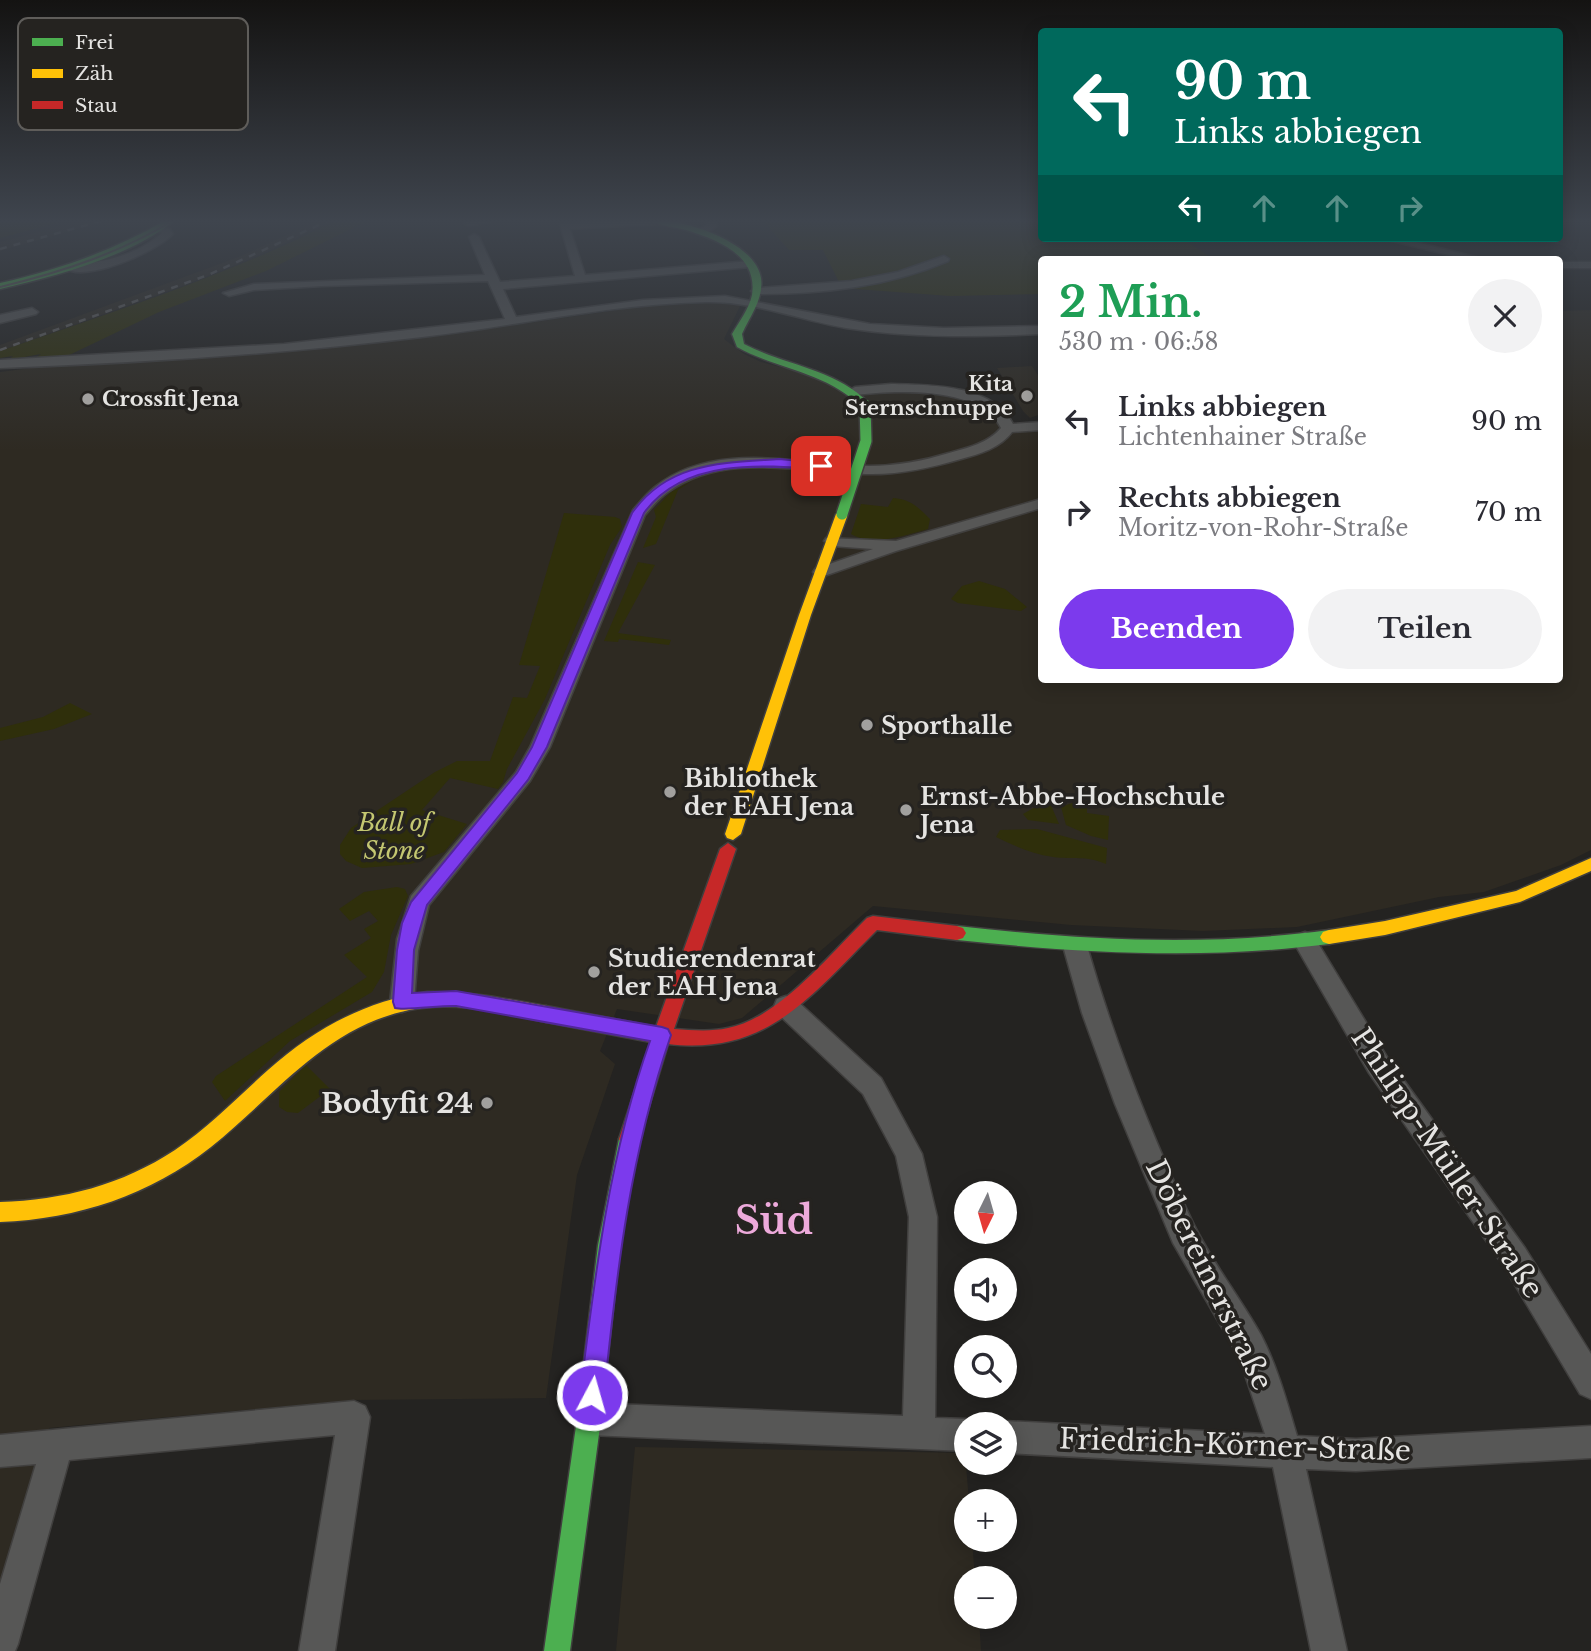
<!DOCTYPE html>
<html lang="de">
<meta charset="utf-8">
<style>
body{margin:0;font-family:"Libre Baskerville",serif;background:#f2f2f3;color:#2b2b33;height:100vh;display:flex;flex-direction:column;font-size:26px;white-space:nowrap}
*{box-sizing:border-box;margin:0}
p{font-size:23px;color:#7c7c81}
.icon{flex:none;width:38px;height:38px;fill:none;stroke:currentColor;stroke-width:2;stroke-linecap:round;stroke-linejoin:round}
.map{position:relative;flex:1;overflow:hidden}
.panel{position:absolute;left:1038px;top:256px;width:525px;height:427px;display:flex;flex-direction:column;background:#fff;border-radius:7px;box-shadow:0 4px 18px #0003}
.panel>*{flex:none}
.guide{position:absolute;left:1038px;top:28px;width:525px;height:214px;border-radius:7px;box-shadow:0 4px 18px #0003;background:#00695c;color:#fff;overflow:hidden}
.needle{width:46px;rotate:185deg}
.fabs{position:absolute;left:954px;top:1181px;display:grid;gap:14px}
.fabs a{display:grid;place-items:center;width:63px;height:63px;border-radius:50%;background:#fff;box-shadow:0 4px 18px #0003;font-size:35px}
.pin{position:absolute;display:grid;place-items:center;width:60px;height:60px;color:#fff;margin:-30px;border-radius:14px;box-shadow:0 4px 10px #0006}
.me{position:absolute;width:77px;margin:-38px;rotate:6deg;stroke-linejoin:round;filter:drop-shadow(0 0 5px #0008)}
.turn{display:flex;align-items:center;gap:24px;height:147px;padding:0 21px;font-size:32px}
.turn .icon{width:91px;height:91px;stroke-width:2.5}
.turn b{display:block;font-size:49px;line-height:60px}
.lanes{display:flex;align-items:center;height:66px;padding:0 21px;background:#0003;justify-content:center;gap:35px;direction:ltr}
.lanes .off{opacity:.35}
.round{display:grid;place-items:center;flex:none;width:74px;height:74px;border-radius:37px;background:#f2f2f3}
.headline{display:flex;align-items:center;justify-content:space-between;height:119px;padding:0 21px}
h1{font-size:42px;font-weight:800;line-height:52px;color:#1e9e55}
.cta{display:flex;gap:14px;margin-top:auto;padding:14px 21px}
.cta a{flex:1;height:80px;border-radius:42px;background:#7c3aed;color:#fff;font-size:28px;font-weight:800;line-height:80px;text-align:center}
.cta a+a{background:#f2f2f3;color:#2b2b33}
ul{padding:0;list-style:none}
li{display:flex;align-items:center;gap:21px;height:91px;padding:0 21px}
li div{flex:1}
li b{display:block;font-size:26px}
li em{font-style:normal}
.map>svg:first-child{display:block}
.built{fill:#2e2a22}
.green{fill:#2f2f0b}
.lines{fill:none;stroke-linecap:round;stroke-linejoin:round}
.street-casing{stroke:#403f3e;stroke-width:3}
.fast-casing{stroke:#403f3e;stroke-width:3}
.slow-casing{stroke:#403f3e;stroke-width:3}
.jam-casing{stroke:#403f3e;stroke-width:3}
.street{fill:#575756;fill-rule:evenodd}
.fast{fill:#4caf50;fill-rule:evenodd}
.slow{fill:#ffc107;fill-rule:evenodd}
.jam{fill:#c62828;fill-rule:evenodd}
.tram{stroke:#605f5e;stroke-width:2}
.rail{stroke:#605f5e;stroke-width:2.5;stroke-dasharray:7 7;stroke-linecap:butt}
.fast-bridge-casing{stroke:#403f3e;stroke-width:14;stroke-linecap:butt}
.fast-bridge{stroke:#4caf50;stroke-width:11}
.route{fill:#7c3aed;stroke:#51269a;stroke-width:2}
.poi-dot{fill:#a1a09e;stroke:#252320;stroke-width:2.5}
.labels{text-anchor:middle;dominant-baseline:central;stroke-width:7;stroke-linejoin:round;paint-order:stroke}
.far-poi-label{font-size:21px;font-weight:bold;fill:#e5e4e2;stroke:#252320;text-anchor:end}
.poi-label{font-size:24px;font-weight:bold;fill:#e5e4e2;stroke:#252320;text-anchor:start}
.park-label{font-size:24px;font-style:italic;fill:#c4c771;stroke:#252320}
.near-poi-label{font-size:28px;font-weight:bold;fill:#e5e4e2;stroke:#252320;text-anchor:end}
.near-street-label{font-size:28px;fill:#e5e4e2;stroke:#252320}
.near-district-label{font-size:38px;font-weight:bold;fill:#edaadb;stroke:#252320}
.key{fill:#252320;stroke:#5f5d5a;stroke-width:2}
.key-label{font-size:19px;fill:#e5e4e2}
</style>
<div class="map">
<svg width="1591" height="1651" viewBox="0 0 1591 1651">
<rect width="100%" height="100%" fill="#242321"/>
<g class="built">
<path d="M 82,220 L 109,220 L 0,251 L 0,242 Z"/>
<path d="M 319,220 L 336,220 L 253,258 L 180,287 L 0,351 L 0,345 L 241,256 Z"/>
<path d="M 720,302 L 741,304 L 724,339 L 744,354 L 761,362 L 819,377 L 838,384 L 875,391 L 923,392 L 968,401 L 982,406 L 1000,422 L 998,431 L 1041,431 L 1041,679 L 1559,679 L 1559,311 L 1591,310 L 1591,850 L 1561,865 L 1484,892 L 1439,897 L 1297,927 L 1203,931 L 1071,925 L 873,906 L 742,1018 L 719,1024 L 617,1009 L 600,1051 L 615,1064 L 577,1175 L 546,1398 L 354,1400 L 49,1428 L 0,1599 L 0,372 L 39,367 L 231,355 L 453,334 L 644,306 Z"/>
<path d="M 1032,366 L 1041,380 L 1041,414 L 1030,418 L 1023,411 L 997,368 Z"/>
<path d="M 635,1447 L 965,1453 L 969,1501 L 966,1502 L 966,1540 L 972,1540 L 975,1578 L 966,1578 L 966,1617 L 979,1617 L 981,1651 L 616,1651 Z"/>
</g>
<g class="green">
<path d="M 0,220 L 68,220 L 0,238 Z"/>
<path d="M 336,220 L 369,220 L 266,271 L 159,312 L 63,358 L 34,359 L 41,354 L 8,360 L 13,356 L 0,358 L 0,351 C 113,312 230,275 336,220 Z"/>
<path d="M 762,220 L 1041,220 L 1041,238 L 1181,238 L 1209,256 L 1193,259 L 1041,259 L 1041,294 L 950,296 L 842,288 L 823,250 L 789,250 Z"/>
<path d="M 692,481 L 678,490 L 656,544 L 643,548 L 656,517 L 654,510 L 671,492 Z"/>
<path d="M 893,498 C 910,499 918,507 930,519 L 928,529 C 905,535 874,547 851,534 L 861,504 L 888,507 Z"/>
<path d="M 564,513 L 615,517 L 620,519 L 622,527 L 610,545 L 545,699 L 507,769 L 503,782 L 498,789 L 450,778 L 422,810 L 467,824 L 444,852 L 411,864 L 362,868 L 346,861 L 340,854 L 340,845 L 351,828 L 435,772 L 457,761 L 490,761 L 513,697 L 527,698 L 540,666 L 519,665 Z"/>
<path d="M 638,562 L 655,565 L 618,633 L 671,640 L 669,645 L 619,639 L 618,642 L 604,641 Z"/>
<path d="M 979,581 L 1005,589 L 1027,607 L 1021,611 L 958,603 L 951,599 L 962,586 Z"/>
<path d="M 70,703 L 92,714 L 54,729 L 0,741 L 0,728 L 43,717 Z"/>
<path d="M 1044,802 L 1050,803 L 1059,824 L 1028,820 L 1023,814 Z"/>
<path d="M 1075,802 L 1087,804 L 1087,813 L 1109,816 L 1108,840 L 1091,836 L 1066,825 L 1061,807 Z"/>
<path d="M 1037,829 L 1107,848 L 1106,864 C 1085,855 1074,860 1053,857 C 1032,854 1015,846 996,837 L 1000,830 Z"/>
<path d="M 397,887 L 405,889 L 408,896 L 391,935 L 384,972 L 372,992 L 290,1041 L 225,1101 L 212,1082 L 216,1076 L 367,977 L 344,955 L 371,938 L 364,929 L 378,921 L 369,911 L 350,921 L 339,909 L 364,892 Z"/>
<path d="M 306,1065 L 330,1089 L 298,1113 L 287,1112 L 279,1107 L 279,1092 Z"/>
</g>
<g class="lines">
<defs>
<g id="street">
<path d="M 472,220 L 498,220 L 469,226 L 464,223 Z"/>
<path d="M 628,220 L 663,221 L 658,224 L 570,229 L 585,275 L 750,261 L 755,264 L 750,267 L 503,289 L 516,317 L 643,300 L 725,296 L 870,324 L 944,328 L 1041,326 L 1041,334 C 976,337 910,338 846,328 C 799,320 754,301 706,302 C 610,304 517,326 422,337 C 282,354 141,363 0,368 L 0,360 L 284,344 L 505,319 L 488,281 L 322,286 L 254,290 L 229,296 L 223,293 L 254,284 L 485,275 L 469,237 L 474,234 L 479,237 L 500,282 L 575,276 L 560,224 Z"/>
<path d="M 705,220 L 715,220 L 717,226 L 707,233 L 699,233 L 699,229 L 707,225 Z"/>
<path d="M 157,226 L 170,229 L 173,234 C 156,252 86,283 64,268 C 72,262 86,264 96,262 C 120,258 144,249 162,233 L 153,231 L 153,227 Z"/>
<path d="M 1380,238 L 1399,238 L 1484,259 L 1465,259 Z"/>
<path d="M 944,256 L 949,259 L 948,261 C 887,287 823,294 757,294 L 751,291 L 757,288 L 852,281 L 898,272 Z"/>
<rect x="1559" y="262" width="32" height="6"/>
<path d="M 32,308 L 38,312 L 36,314 L 0,323 L 0,315 Z"/>
<path d="M 891,384 C 929,385 993,384 1013,424 L 1041,422 L 1041,430 L 1012,432 C 1000,448 980,454 961,459 C 930,468 898,475 866,474 C 801,473 725,451 668,492 C 659,498 652,507 645,515 L 550,747 L 530,781 L 429,905 L 418,951 L 414,1002 L 411,1009 L 402,1012 L 393,1009 L 390,1002 L 397,939 L 411,896 L 516,772 L 530,747 L 633,510 C 640,502 647,493 655,487 C 715,439 801,465 869,466 C 896,466 923,461 949,453 C 968,448 988,443 1001,428 C 981,386 895,390 855,395 L 848,391 L 855,387 Z"/>
<path d="M 1041,499 L 1041,508 L 896,551 L 827,575 L 815,575 L 813,572 L 815,569 L 873,549 L 832,546 L 824,541 L 826,538 L 896,541 Z"/>
<path d="M 1305,932 L 1313,935 L 1387,1057 L 1525,1248 L 1591,1354 L 1591,1399 L 1580,1394 L 1505,1268 L 1369,1073 L 1293,941 L 1297,935 Z"/>
<path d="M 1075,937 L 1083,940 L 1087,946 C 1114,1040 1150,1132 1192,1221 C 1211,1261 1239,1296 1261,1335 C 1277,1366 1287,1402 1297,1436 L 1356,1439 L 1591,1426 L 1591,1458 L 1356,1471 L 1306,1469 L 1347,1651 L 1311,1651 L 1273,1467 L 1004,1453 L 1004,1424 L 995,1424 L 1004,1421 L 1265,1434 L 1239,1357 L 1173,1243 L 1115,1104 L 1082,1013 L 1063,946 L 1067,940 Z"/>
<path d="M 786,996 L 795,999 L 881,1078 L 922,1154 L 937,1217 L 935,1418 L 966,1419 L 977,1424 L 966,1424 L 966,1451 L 589,1435 L 578,1430 L 573,1419 L 578,1408 L 589,1403 L 903,1416 L 909,1217 L 896,1156 L 863,1094 L 777,1013 L 774,1006 L 777,999 Z"/>
<path d="M 354,1401 L 365,1406 L 370,1417 L 335,1651 L 299,1651 L 335,1435 L 69,1460 L 18,1644 L 15,1651 L 0,1651 L 0,1584 L 36,1464 L 0,1467 L 0,1435 Z"/>
</g>
<g id="fast">
<path d="M 166,220 L 175,220 C 130,257 56,276 0,289 L 0,283 C 59,270 114,250 166,220 Z"/>
<path d="M 650,220 C 682,218 755,241 761,278 C 764,299 750,316 742,334 L 744,344 C 786,366 834,368 869,403 L 869,407 L 861,407 C 827,372 778,370 737,347 L 732,334 C 739,322 749,309 752,295 C 758,255 718,240 686,230 C 675,227 660,226 650,220 Z"/>
<path d="M 957,926 C 1082,940 1204,947 1329,930 L 1335,932 L 1338,937 L 1335,942 L 1329,944 C 1204,960 1082,953 957,940 L 951,938 L 948,933 L 951,928 Z"/>
<path d="M 629,1130 L 636,1133 L 639,1139 L 620,1245 L 601,1419 L 570,1651 L 544,1651 L 577,1419 L 598,1245 L 619,1139 L 622,1133 Z"/>
</g>
<g id="slow">
<path d="M 842,511 L 848,514 L 811,615 L 741,834 L 733,840 L 727,838 L 725,834 L 799,615 L 836,514 Z"/>
<path d="M 1591,858 L 1591,871 L 1520,902 L 1385,935 L 1329,944 L 1323,942 L 1320,937 L 1323,932 L 1329,930 L 1385,921 L 1516,891 Z"/>
<path d="M 427,992 C 468,991 506,999 546,1006 L 552,1009 L 555,1014 L 552,1019 L 546,1022 C 502,1013 455,1000 409,1010 C 324,1028 276,1095 211,1147 C 150,1195 78,1219 0,1222 L 0,1202 C 63,1200 122,1185 175,1150 C 209,1127 238,1097 268,1070 C 314,1029 365,1001 427,992 Z"/>
</g>
<path id="jam" d="M 728,843 L 736,849 L 674,1029 C 691,1030 710,1032 728,1028 C 779,1018 830,954 867,918 L 873,916 L 957,926 L 963,928 L 966,933 L 963,938 L 957,940 L 877,930 C 812,994 769,1056 668,1044 L 639,1139 L 636,1145 L 629,1148 L 622,1145 L 619,1139 L 651,1042 L 546,1022 L 540,1019 L 537,1014 L 540,1009 L 546,1006 L 656,1027 L 720,849 Z"/>
</defs>
<use href="#street" class="street-casing"/>
<use href="#fast" class="fast-casing"/>
<use href="#slow" class="slow-casing"/>
<use href="#jam" class="jam-casing"/>
<use href="#street" class="street"/>
<use href="#fast" class="fast"/>
<use href="#slow" class="slow"/>
<use href="#jam" class="jam"/>
<path class="tram" d="M 0,287 C 62,272 120,253 174,220"/>
<g class="rail">
<path d="M 0,249 L 105,220"/>
<path d="M 0,350 L 208,275 L 330,220"/>
</g>
<defs>
<path id="fast-bridge" d="M 842,514 L 866,441 L 865,405"/>
</defs>
<use href="#fast-bridge" class="fast-bridge-casing"/>
<use href="#fast-bridge" class="fast-bridge"/>
</g>
<linearGradient id="sky" x2="0" y2="1"><stop stop-color="#141312"/><stop offset="0.49" stop-color="#3f454e"/><stop offset="1" stop-color="#3f454e" stop-opacity="0"/></linearGradient>
<rect width="1591" height="451" fill="url(#sky)"/>
<path class="route" d="M 779,459 L 821,463 L 826,466 L 821,470 C 761,464 683,459 644,513 L 547,747 L 528,780 L 427,905 L 414,950 L 412,993 L 456,991 L 662,1027 L 668,1029 L 671,1035 C 630,1155 617,1269 604,1395 L 600,1403 L 592,1406 L 584,1403 L 580,1395 C 595,1274 609,1156 650,1041 L 456,1006 C 441,1005 406,1011 395,1008 L 393,1002 L 397,950 L 402,923 L 411,902 L 517,773 L 532,747 L 632,513 C 668,462 722,463 779,459 Z"/>
<g class="poi-dot">
<circle cx="1027" cy="396" r="7"/>
<circle cx="88" cy="399" r="7"/>
<circle cx="867" cy="725" r="7"/>
<circle cx="670" cy="792" r="7"/>
<circle cx="906" cy="810" r="7"/>
<circle cx="594" cy="972" r="7"/>
<circle cx="487" cy="1103" r="7"/>
</g>
<g class="labels">
<g class="far-poi-label">
<text x="1013" y="384">Kita<tspan x="1013" dy="24">Sternschnuppe</tspan></text>
<text x="102" y="399" text-anchor="start">Crossfit Jena</text>
</g>
<g class="poi-label">
<text x="881" y="725">Sporthalle</text>
<text x="684" y="778">Bibliothek<tspan x="684" dy="28">der EAH Jena</tspan></text>
<text x="920" y="796">Ernst-Abbe-Hochschule<tspan x="920" dy="28">Jena</tspan></text>
<text x="608" y="958">Studierendenrat<tspan x="608" dy="28">der EAH Jena</tspan></text>
</g>
<g class="park-label">
<text x="394" y="822">Ball of<tspan x="394" dy="28">Stone</tspan></text>
</g>
<g class="near-poi-label">
<text x="473" y="1103">Bodyfit 24</text>
</g>
<g class="near-street-label">
<text transform="translate(1447 1163) rotate(56)">Philipp-Müller-Straße</text>
<text transform="translate(1209 1275) rotate(64)">Döbereinerstraße</text>
<text transform="translate(1235 1445) rotate(2)">Friedrich-Körner-Straße</text>
</g>
<g class="near-district-label">
<text x="774" y="1220">Süd</text>
</g>
</g>
<rect x="18" y="18" width="230" height="112" rx="10" class="key"/>
<rect x="32" y="38" width="31" height="8" fill="#4caf50"/>
<rect x="32" y="69" width="31" height="9" fill="#ffc107"/>
<rect x="32" y="101" width="31" height="8" fill="#c62828"/>
<g class="key-label">
<text x="75" y="49">Frei</text>
<text x="75" y="80">Zäh</text>
<text x="75" y="112">Stau</text>
</g>
</svg>
<div class="fabs">
<a><svg class="needle" viewBox="-14 -14 28 28"><path d="M0-13l5 13h-10z" fill="#e53935"/><path d="M0 13l5-13h-10z" fill="#7c7c81"/></svg></a>
<a><svg class="icon" aria-label="sound" viewBox="0 0 24 24"><path d="M4 9h4l5-4v14l-5-4H4zM17 9q2 3 0 6"/></svg></a>
<a><svg class="icon" aria-label="search" viewBox="0 0 24 24"><circle cx="10" cy="10" r="6"/><path d="M15 15l6 6"/></svg></a>
<a><svg class="icon" aria-label="layers" viewBox="0 0 24 24"><path d="M12 4l9 5-9 5-9-5zM3 14l9 5 9-5"/></svg></a>
<a>+</a>
<a>−</a>
</div>
<div class="pin" style="left:821px;top:466px;background:#d93025"><svg class="icon" aria-label="arrive" viewBox="0 0 24 24"><path d="M6 21V4h12l-3 4 3 4H6"/></svg></div>
<svg class="me" style="left:592px;top:1395px" viewBox="-20 -20 40 40"><circle r="17" fill="#7c3aed" stroke="#fff" stroke-width="3"/><path d="M0-11L8 9 0 5-8 9z" fill="#fff"/></svg>
<div class="guide">
<div class="turn"><svg class="icon" aria-label="left" viewBox="0 0 24 24"><path d="M17 20v-9H6M10 6l-5 5 5 5"/></svg><div><b>90 m</b>Links abbiegen</div></div>
<div class="lanes"><svg class="icon" aria-label="left" viewBox="0 0 24 24"><path d="M17 20v-9H6M10 6l-5 5 5 5"/></svg><svg class="icon off" aria-label="ahead" viewBox="0 0 24 24"><path d="M12 20V5M6 11l6-6 6 6"/></svg><svg class="icon off" aria-label="ahead" viewBox="0 0 24 24"><path d="M12 20V5M6 11l6-6 6 6"/></svg><svg class="icon off" aria-label="right" viewBox="0 0 24 24"><path d="M7 20v-9h11M14 6l5 5-5 5"/></svg></div>
</div>
<section class="panel">
<div class="headline"><div><h1>2 Min.</h1><p>530 m · 06:58</p></div><a class="round"><svg class="icon" aria-label="close" viewBox="0 0 24 24"><path d="M6 6l12 12M18 6L6 18"/></svg></a></div>
<ul>
<li><svg class="icon" aria-label="left" viewBox="0 0 24 24"><path d="M17 20v-9H6M10 6l-5 5 5 5"/></svg><div><b>Links abbiegen</b><p>Lichtenhainer Straße</p></div><em>90 m</em></li>
<li><svg class="icon" aria-label="right" viewBox="0 0 24 24"><path d="M7 20v-9h11M14 6l5 5-5 5"/></svg><div><b>Rechts abbiegen</b><p>Moritz-von-Rohr-Straße</p></div><em>70 m</em></li>
</ul>
<div class="cta"><a>Beenden</a><a>Teilen</a></div>
</section>
</div>
